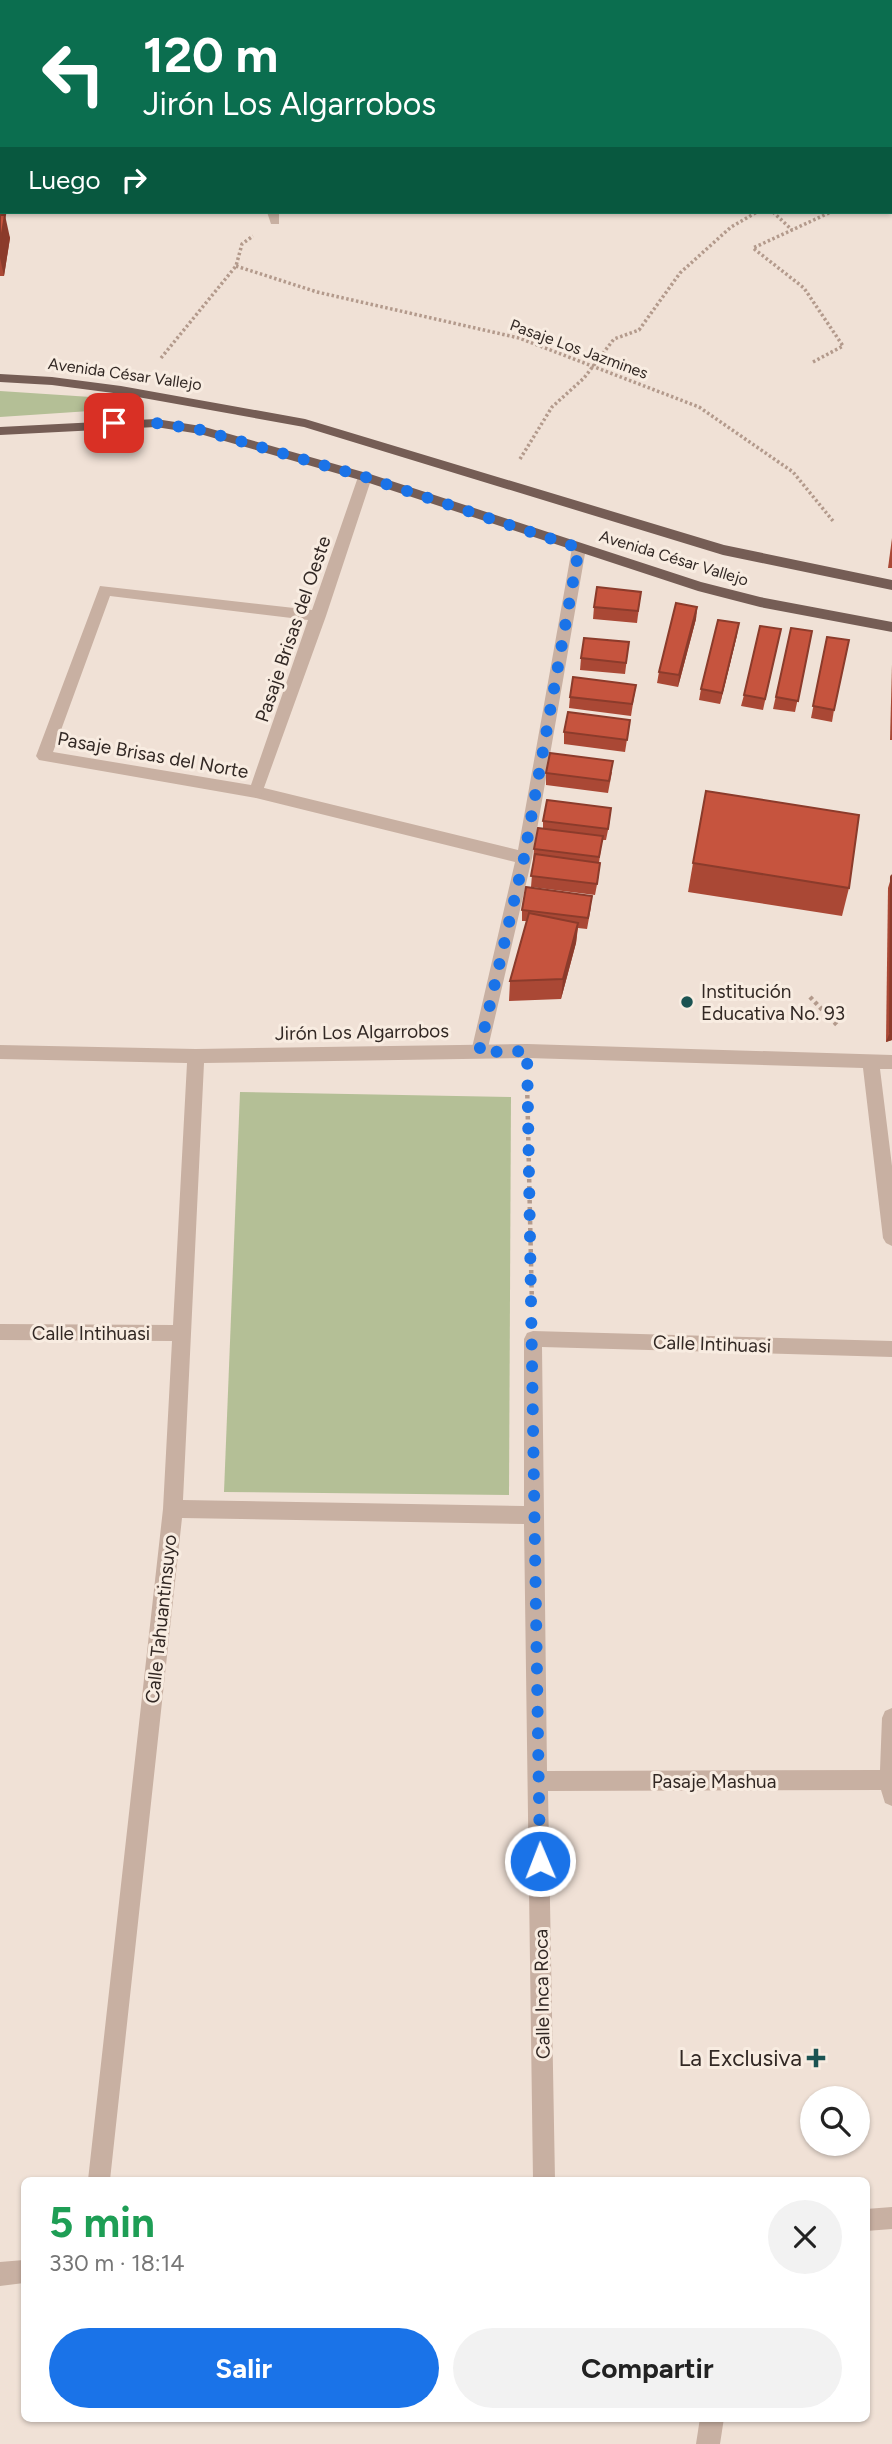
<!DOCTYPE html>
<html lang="es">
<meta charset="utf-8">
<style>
body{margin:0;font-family:Figtree,sans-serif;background:#f2f2f2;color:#222;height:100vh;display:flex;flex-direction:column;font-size:26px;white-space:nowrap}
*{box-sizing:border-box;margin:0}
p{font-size:23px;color:#767676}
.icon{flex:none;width:38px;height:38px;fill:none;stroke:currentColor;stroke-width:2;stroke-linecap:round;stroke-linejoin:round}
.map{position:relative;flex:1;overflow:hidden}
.panel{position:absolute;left:21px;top:2177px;width:849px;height:245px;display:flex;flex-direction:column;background:#fff;border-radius:10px;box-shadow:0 2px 5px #0004}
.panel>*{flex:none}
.guide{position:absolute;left:0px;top:0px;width:892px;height:214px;box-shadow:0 2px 5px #0004;background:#0b6e4f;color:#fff;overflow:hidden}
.buttons{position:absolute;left:800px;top:2086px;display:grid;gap:14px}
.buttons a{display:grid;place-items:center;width:70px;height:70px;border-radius:50%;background:#fff;box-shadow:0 2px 5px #0004;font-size:35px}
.pin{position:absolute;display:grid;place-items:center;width:60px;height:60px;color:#fff;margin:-30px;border-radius:14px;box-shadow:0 4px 10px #0006}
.me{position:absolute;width:77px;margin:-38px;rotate:359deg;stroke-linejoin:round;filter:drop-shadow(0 0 5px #0008)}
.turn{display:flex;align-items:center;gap:24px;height:147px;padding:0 28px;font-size:32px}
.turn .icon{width:91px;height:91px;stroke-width:2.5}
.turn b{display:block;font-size:49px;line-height:60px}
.then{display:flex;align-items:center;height:66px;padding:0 28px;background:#0003;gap:14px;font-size:26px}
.round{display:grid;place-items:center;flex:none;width:74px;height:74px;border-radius:37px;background:#f2f2f2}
.overview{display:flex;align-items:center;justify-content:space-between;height:119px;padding:0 28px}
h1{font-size:42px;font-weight:700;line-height:52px;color:#1e9e55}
.primary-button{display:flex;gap:14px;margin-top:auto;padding:14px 28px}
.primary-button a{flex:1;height:80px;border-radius:42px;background:#1a73e8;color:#fff;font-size:28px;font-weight:700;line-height:80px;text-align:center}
.primary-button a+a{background:#f2f2f2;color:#222}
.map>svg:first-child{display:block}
.green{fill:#b4bf96}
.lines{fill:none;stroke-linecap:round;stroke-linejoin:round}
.path-far1{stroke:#b39a8c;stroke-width:3.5;stroke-dasharray:2.5 2.5;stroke-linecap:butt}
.path{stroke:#b39a8c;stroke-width:4.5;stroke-dasharray:3.5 3.5;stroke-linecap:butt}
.pedestrian{fill:#c8b0a2;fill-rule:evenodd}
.minor{fill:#c8b0a2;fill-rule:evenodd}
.primary{fill:#755d55;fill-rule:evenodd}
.wall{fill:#aa4835}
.shaded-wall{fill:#8b3b2b}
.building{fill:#c6543e;stroke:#8b3b2b;stroke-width:2}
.route{stroke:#1a73e8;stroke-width:12;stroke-dasharray:0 21.6}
.poi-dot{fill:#1b5352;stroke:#f8ece1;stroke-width:2.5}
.labels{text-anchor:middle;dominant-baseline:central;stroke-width:6;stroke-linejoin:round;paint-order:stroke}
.far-street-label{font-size:16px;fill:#322824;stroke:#f8ece1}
.street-label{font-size:19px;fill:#322824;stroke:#f8ece1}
.poi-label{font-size:19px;fill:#322824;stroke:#f8ece1;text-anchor:start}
.near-poi-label{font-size:23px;fill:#322824;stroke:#f8ece1;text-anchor:end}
</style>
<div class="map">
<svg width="892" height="2444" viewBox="0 0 892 2444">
<rect width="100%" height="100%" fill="#f0e1d6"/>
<g class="green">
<path d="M 0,391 L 91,397 L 96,401 L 96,406 L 90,411 L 0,417 Z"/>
<path d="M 240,1092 L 511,1097 L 509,1495 L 224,1492 Z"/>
</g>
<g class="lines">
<g class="path-far1">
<path d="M 773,212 L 792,230"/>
<path d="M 236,266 L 317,292 L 519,338 L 699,407 L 793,472 L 833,521"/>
<path d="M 161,358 L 236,266 L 242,244 L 253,236"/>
<path d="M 813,362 L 843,346 L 804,288 L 753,248 L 831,212"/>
<path d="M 520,459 L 552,407 L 584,378 L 614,339 L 639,330 L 680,273 L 731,227 L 757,212"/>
</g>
<g class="path">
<path d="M 810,997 L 839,1027"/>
<path d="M 527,1081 L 532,1307"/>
</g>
<g class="pedestrian">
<path d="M 189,0 L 201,0 L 202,2 L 191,2 Z"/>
<path d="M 210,0 L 226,0 L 209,2 Z"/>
<path d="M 287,0 L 299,0 L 300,2 L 289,2 Z"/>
<path d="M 390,0 L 403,0 L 404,2 L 392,2 Z"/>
<path d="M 494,0 L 506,0 L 507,2 L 496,2 Z"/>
<path d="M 622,0 L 638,0 L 639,2 L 624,2 Z"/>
<rect x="891" y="24" width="1" height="6"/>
<path d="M 267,212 L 279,212 L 279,224 L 271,224 Z"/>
<path d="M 579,543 L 586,548 L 532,858 L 487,1052 L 485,1057 L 473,1057 L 471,1052 L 515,862 L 256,798 L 248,792 L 256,786 L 518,850 L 572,548 Z"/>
</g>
<g class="minor">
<path d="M 365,472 L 372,477 L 326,616 L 261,796 L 256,798 L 39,760 L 36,756 L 100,586 L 312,610 L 358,477 ZM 110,596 L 308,620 L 251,785 L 53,752 Z"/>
<path d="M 527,1044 L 892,1055 L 892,1069 L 880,1069 L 892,1166 L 892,1246 L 886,1243 L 883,1238 L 863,1068 L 527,1058 L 204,1063 L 183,1500 L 524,1506 L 524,1339 L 527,1333 L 533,1331 L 892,1341 L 892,1357 L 542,1347 L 547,1771 L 880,1770 L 882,1718 L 885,1711 L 892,1708 L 892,1806 L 885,1803 L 881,1790 L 548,1791 L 555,2180 L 533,2180 L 524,1524 L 182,1518 L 110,2180 L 88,2180 L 163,1509 L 172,1341 L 0,1340 L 0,1324 L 173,1325 L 187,1063 L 0,1059 L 0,1045 L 196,1049 Z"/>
<path d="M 892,2207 L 892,2229 L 866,2231 L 866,2209 Z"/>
<path d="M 24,2260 L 24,2283 L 0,2286 L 0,2262 Z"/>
<path d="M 700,2418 L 724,2418 L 720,2444 L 696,2444 Z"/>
</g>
<g class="primary">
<path d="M 0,374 L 52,377 L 121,386 L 305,419 L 724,545 L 892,580 L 892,590 L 723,555 L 304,427 L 121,394 L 52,385 L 0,382 Z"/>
<path d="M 156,419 L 201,426 L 370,474 L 701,582 L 760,597 L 892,622 L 892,632 L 760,607 L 698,591 L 360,480 L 200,434 L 156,427 L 0,435 L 0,427 Z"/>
</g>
</g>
<g class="wall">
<path d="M 0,215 L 10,238 L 4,276 L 0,276 Z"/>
<path d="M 892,538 L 892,568 L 888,568 Z"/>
<path d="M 641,592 L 637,623 L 593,619 L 594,607 Z"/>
<path d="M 697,607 L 696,619 L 678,687 L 657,683 L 659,672 Z"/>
<path d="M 791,628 L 812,631 L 795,712 L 773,709 Z"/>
<path d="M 781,629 L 763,710 L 741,706 L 744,695 Z"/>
<path d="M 737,635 L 720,704 L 699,700 L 701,689 Z"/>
<path d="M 827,637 L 834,710 L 832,722 L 811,718 Z"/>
<path d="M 629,642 L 625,674 L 580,670 L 581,658 Z"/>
<path d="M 892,664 L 892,740 L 890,740 Z"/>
<path d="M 636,685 L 631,716 L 569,708 L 570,697 Z"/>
<path d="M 630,720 L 625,752 L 564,744 L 564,732 Z"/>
<path d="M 612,772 L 608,793 L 546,785 L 546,773 Z"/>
<path d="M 610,820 L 606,840 L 602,840 L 599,863 L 599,874 L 595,895 L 531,887 L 534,849 L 543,828 L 543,821 Z"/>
<path d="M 693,863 L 849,888 L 842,916 L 688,892 Z"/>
<path d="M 892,875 L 892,1040 L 886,1042 L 888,888 Z"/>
<path d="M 591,907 L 587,929 L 578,928 L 576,943 L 561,999 L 509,1001 L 510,981 L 527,921 L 522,921 L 522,910 Z"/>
</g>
<g class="shaded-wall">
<path d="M 5,215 L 10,238 L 4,276 L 0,258 L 0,245 Z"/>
<path d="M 697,607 L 696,619 L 678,687 L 679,675 Z"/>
<path d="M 739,623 L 737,635 L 720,704 L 722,693 Z"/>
<path d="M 578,923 L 576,943 L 561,999 L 563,979 Z"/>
<path d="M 892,1031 L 892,1040 L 886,1042 L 890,1032 Z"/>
</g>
<g class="building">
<path d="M 0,215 L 5,215 L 0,245 Z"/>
<path d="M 597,587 L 641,592 L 638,611 L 594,607 Z"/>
<path d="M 676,603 L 697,607 L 679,675 L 659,672 Z"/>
<path d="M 718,620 L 739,623 L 722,693 L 701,689 Z"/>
<path d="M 760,626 L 781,629 L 765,699 L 744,695 Z"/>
<path d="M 791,628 L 812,631 L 798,701 L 776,697 Z"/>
<path d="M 827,637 L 849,640 L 834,710 L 813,706 Z"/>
<path d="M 584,638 L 629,642 L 626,663 L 581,658 Z"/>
<path d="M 573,677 L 636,685 L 632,704 L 570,697 Z"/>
<path d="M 568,712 L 630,720 L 627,740 L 564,732 Z"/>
<path d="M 550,753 L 613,761 L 609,781 L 546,773 Z"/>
<path d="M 706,791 L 859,815 L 849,888 L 693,863 Z"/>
<path d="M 547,800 L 611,808 L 608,829 L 543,821 Z"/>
<path d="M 538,828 L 603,836 L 599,857 L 534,849 Z"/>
<path d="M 535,854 L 600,863 L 597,884 L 531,876 Z"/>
<path d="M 892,875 L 892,1031 L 890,1032 L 891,877 Z"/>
<path d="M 526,887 L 592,896 L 588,918 L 522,910 Z"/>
<path d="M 529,913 L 578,923 L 563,979 L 510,981 Z"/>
</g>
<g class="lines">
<path class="route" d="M 114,423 L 156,423 L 201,430 L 365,477 L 579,548 L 524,858 L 479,1052 L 527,1051 L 540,1861"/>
</g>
<g class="poi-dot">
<circle cx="687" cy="1002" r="7"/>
<path d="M812.5 2047.5h7v7h7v7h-7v7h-7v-7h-7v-7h7z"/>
</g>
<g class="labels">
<g class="far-street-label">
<text transform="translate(579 349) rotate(20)">Pasaje Los Jazmines</text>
<text transform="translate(125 374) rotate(8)">Avenida César Vallejo</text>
<text transform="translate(674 558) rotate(17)">Avenida César Vallejo</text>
</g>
<g class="street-label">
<text transform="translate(293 629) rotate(-71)">Pasaje Brisas del Oeste</text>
<text transform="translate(153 755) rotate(10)">Pasaje Brisas del Norte</text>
<text transform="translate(362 1032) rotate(-1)">Jirón Los Algarrobos</text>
<text x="91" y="1333">Calle Intihuasi</text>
<text transform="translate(712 1344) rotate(2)">Calle Intihuasi</text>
<text transform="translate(161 1619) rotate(-84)">Calle Tahuantinsuyo</text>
<text x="714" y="1781">Pasaje Mashua</text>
<text transform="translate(542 1994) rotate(-91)">Calle Inca Roca</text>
</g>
<g class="poi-label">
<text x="701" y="991">Institución<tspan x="701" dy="22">Educativa No. 93</tspan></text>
</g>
<g class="near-poi-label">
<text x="802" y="2058">La Exclusiva</text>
</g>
</g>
</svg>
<div class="buttons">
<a><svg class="icon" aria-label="search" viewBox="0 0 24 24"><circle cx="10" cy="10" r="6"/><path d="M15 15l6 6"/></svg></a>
</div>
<div class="pin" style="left:114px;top:423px;background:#d93025"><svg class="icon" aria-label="arrive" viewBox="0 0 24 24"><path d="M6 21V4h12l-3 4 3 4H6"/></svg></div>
<svg class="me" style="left:540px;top:1861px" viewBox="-20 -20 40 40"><circle r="17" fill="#1a73e8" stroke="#fff" stroke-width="3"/><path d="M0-11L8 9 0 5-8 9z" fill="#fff"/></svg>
<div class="guide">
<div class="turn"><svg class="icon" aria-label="left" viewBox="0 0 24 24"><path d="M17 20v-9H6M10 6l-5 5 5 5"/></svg><div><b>120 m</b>Jirón Los Algarrobos</div></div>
<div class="then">Luego<svg class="icon" aria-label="right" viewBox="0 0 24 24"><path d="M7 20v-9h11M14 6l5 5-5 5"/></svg></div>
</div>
<section class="panel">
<div class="overview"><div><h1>5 min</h1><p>330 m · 18:14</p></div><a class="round"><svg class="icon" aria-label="close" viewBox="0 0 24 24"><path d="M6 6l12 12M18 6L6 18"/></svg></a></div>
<div class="primary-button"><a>Salir</a><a>Compartir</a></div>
</section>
</div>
